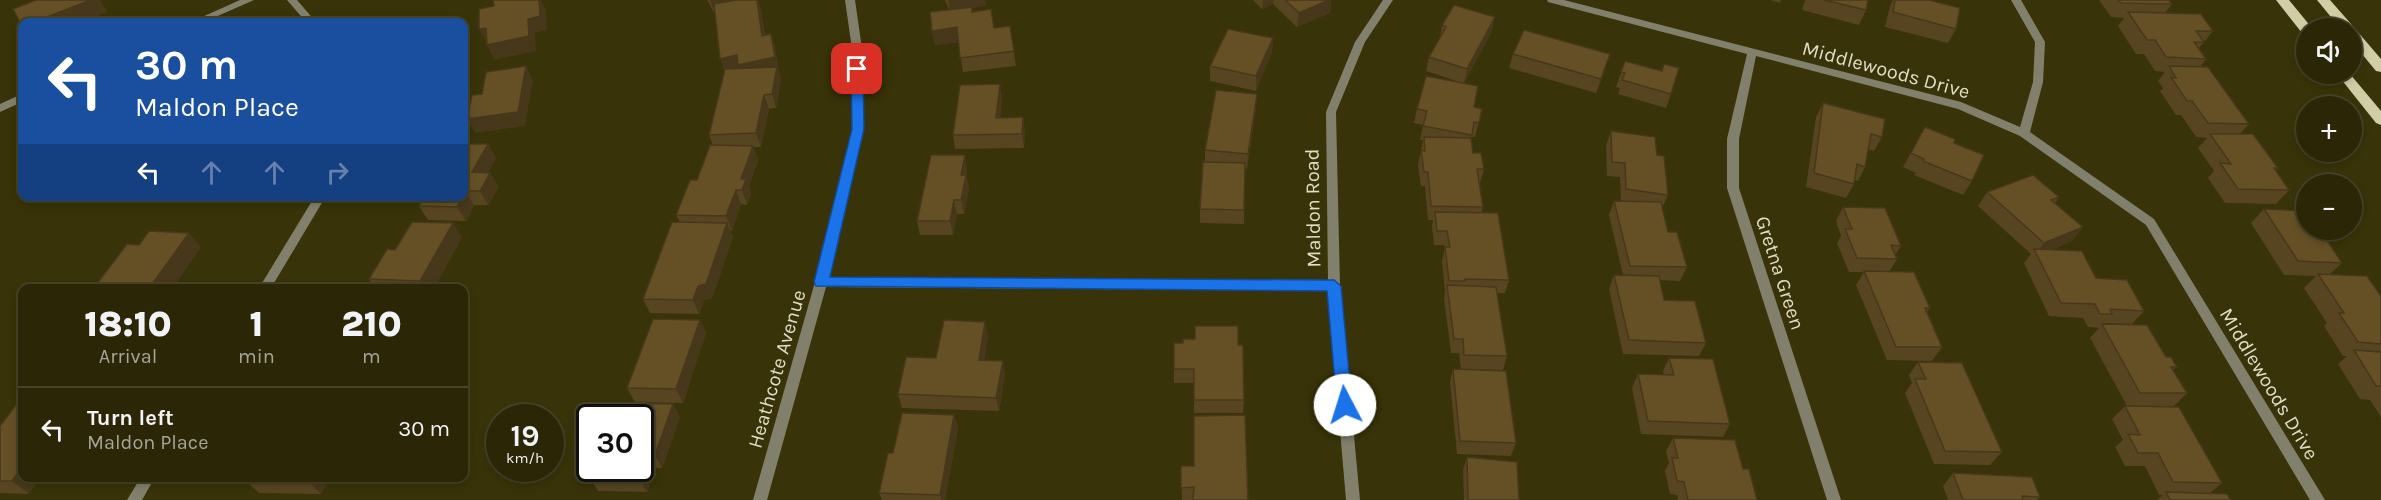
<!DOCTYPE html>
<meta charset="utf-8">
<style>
body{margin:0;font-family:Karla,sans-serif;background:#363214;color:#f1f3f6;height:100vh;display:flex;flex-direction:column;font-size:22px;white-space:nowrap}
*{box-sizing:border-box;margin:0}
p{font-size:20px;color:#a5a59b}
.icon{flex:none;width:33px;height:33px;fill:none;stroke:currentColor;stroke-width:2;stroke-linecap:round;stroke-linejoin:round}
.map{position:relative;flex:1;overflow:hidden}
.panel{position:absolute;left:18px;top:284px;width:450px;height:198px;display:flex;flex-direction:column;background:#2a2606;border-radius:12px;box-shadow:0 3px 9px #0003,0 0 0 2px #464328}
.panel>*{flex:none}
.top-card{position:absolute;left:18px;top:18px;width:450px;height:183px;border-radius:12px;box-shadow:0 3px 9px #0003,0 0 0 2px #464328;background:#1a4fa0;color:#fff;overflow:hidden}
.controls{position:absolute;left:2296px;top:18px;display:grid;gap:12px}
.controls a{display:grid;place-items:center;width:66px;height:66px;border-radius:50%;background:#2a2606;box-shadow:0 3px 9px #0003,0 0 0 2px #464328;font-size:30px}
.speed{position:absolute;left:486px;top:404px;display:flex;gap:12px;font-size:30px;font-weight:700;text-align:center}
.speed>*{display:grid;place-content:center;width:78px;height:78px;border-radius:50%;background:#2a2606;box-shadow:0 3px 9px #0003,0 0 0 2px #464328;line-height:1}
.speed small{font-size:15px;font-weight:400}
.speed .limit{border:3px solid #111;border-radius:9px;background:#fff;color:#111}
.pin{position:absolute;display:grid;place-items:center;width:51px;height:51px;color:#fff;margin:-26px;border-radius:12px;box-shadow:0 3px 9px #0006}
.me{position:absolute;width:66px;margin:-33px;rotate:355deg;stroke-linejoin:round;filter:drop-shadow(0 0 4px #0008)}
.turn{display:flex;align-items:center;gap:21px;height:126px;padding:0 18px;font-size:27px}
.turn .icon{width:78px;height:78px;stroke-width:2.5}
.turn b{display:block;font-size:42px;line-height:51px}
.lanes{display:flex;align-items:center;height:57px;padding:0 18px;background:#0003;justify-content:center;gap:30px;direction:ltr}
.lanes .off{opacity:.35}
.eta{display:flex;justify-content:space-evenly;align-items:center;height:102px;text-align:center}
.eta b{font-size:36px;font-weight:800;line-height:42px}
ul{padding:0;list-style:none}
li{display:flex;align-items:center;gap:18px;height:84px;padding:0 18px;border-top:2px solid #464328}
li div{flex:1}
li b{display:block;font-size:22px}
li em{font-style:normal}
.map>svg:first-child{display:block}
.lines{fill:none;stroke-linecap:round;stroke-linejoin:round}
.minor{fill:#81806d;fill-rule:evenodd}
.primary{fill:#d0cda7;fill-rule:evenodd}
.wall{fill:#574521}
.shaded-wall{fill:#47381b}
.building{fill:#655026;stroke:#47381b;stroke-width:1.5}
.route{fill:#1a73e8;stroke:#114b97;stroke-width:1.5}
.labels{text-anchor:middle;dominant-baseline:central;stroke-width:6;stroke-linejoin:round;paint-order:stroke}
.street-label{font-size:20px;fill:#dfdec7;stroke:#383308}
</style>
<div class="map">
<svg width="2381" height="500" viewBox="0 0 2381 500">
<rect width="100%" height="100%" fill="#383308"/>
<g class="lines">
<g class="minor">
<path d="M 240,0 L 254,0 L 204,22 L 191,22 Z"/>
<path d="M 287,0 L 297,0 L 316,22 L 306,22 Z"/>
<path d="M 845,0 L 855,0 L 862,49 L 864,129 L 828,277 L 1328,281 L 1326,112 L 1355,42 L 1383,0 L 1393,0 L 1365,42 L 1336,112 L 1340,286 L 1360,500 L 1346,500 L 1328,291 L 826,287 L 767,500 L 753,500 L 815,282 L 852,129 L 852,49 Z"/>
<path d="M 1547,0 L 1564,0 L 1961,102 L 2020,127 L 2033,82 L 2035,42 L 2011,0 L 2021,0 L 2045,42 L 2043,82 L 2030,132 L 2154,219 L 2325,500 L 2310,500 L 2146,225 L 2020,136 L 1958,109 L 1756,56 L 1739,139 L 1739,188 L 1841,500 L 1827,500 L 1727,188 L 1727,139 L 1747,54 L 1548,2 Z"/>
<path d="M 22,94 L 22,102 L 0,112 L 0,104 Z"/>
<path d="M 315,196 L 326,196 L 271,288 L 259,288 Z"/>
<path d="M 141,477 L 155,477 L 142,500 L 127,500 Z"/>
</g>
<g class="primary">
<path d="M 2276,0 L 2289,0 L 2312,28 L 2307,28 L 2307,34 L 2302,33 Z"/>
<path d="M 2317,0 L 2330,0 L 2352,25 L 2353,28 L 2352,30 L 2357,31 L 2381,59 L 2381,72 L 2376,71 L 2352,42 L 2352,28 L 2340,28 Z"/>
<path d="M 2337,74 L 2350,74 L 2381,111 L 2381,125 L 2376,123 Z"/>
</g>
</g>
<g class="wall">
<path d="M 707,0 L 759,0 L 758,0 L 761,11 L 765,35 L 771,34 L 775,48 L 779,72 L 781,81 L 776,108 L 769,109 L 761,147 L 753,147 L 758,160 L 749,186 L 751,194 L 747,205 L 741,204 L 732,231 L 730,230 L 733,237 L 712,298 L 704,300 L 699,314 L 650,313 L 643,299 L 680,222 L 676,215 L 697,180 L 713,145 L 709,135 L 725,71 L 715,14 Z"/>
<path d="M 945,0 L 985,0 L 986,5 L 972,8 L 972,12 L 994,28 L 1010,26 L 1016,66 L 963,72 L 958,42 L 935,45 L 932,31 L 949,10 Z"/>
<path d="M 1253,0 L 1331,0 L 1330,13 L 1297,27 L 1273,4 L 1262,9 Z"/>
<path d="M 1770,0 L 1781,0 L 1780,3 Z"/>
<path d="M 1805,0 L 1868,0 L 1866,10 L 1859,25 L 1802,10 Z"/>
<path d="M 1893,0 L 1929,0 L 1956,29 L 1948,43 L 1885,27 L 1890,6 Z"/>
<path d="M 2094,0 L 2169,0 L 2172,4 L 2165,13 L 2213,31 L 2199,48 L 2206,59 L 2200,67 L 2249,124 L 2240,134 L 2278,168 L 2275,171 L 2289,190 L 2276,204 L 2225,203 L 2208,178 L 2214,171 L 2198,148 L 2207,138 L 2196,137 L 2181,115 L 2176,115 L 2160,91 L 2163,88 L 2158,81 L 2165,72 L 2155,71 L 2144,54 L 2136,54 L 2118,26 L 2124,18 L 2111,17 L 2099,0 Z"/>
<path d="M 1442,25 L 1492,31 L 1464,83 L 1474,107 L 1482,109 L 1475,137 L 1471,137 L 1471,138 L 1473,153 L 1484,169 L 1480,183 L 1479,183 L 1483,207 L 1481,213 L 1509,280 L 1505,293 L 1497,293 L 1507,356 L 1503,370 L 1461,369 L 1459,353 L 1451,353 L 1444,299 L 1445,292 L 1442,261 L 1445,248 L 1444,245 L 1434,245 L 1432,226 L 1433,220 L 1428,220 L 1425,186 L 1421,186 L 1418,165 L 1423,140 L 1420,140 L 1423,125 L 1414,123 L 1417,109 L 1462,83 L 1426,71 L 1429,57 L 1440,37 Z"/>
<path d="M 1273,38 L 1272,52 L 1256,91 L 1210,81 L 1210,66 Z"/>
<path d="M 1513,54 L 1606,68 L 1596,93 L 1509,68 Z"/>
<path d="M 1625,61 L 1671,94 L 1666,108 L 1618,94 L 1620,88 L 1616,87 Z"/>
<path d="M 1002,98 L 1000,118 L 1023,117 L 1025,132 L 1024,148 L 955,149 L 953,135 Z"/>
<path d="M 1823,103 L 1882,137 L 1874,151 L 1868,149 L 1865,167 L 1858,181 L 1854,180 L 1854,184 L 1846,198 L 1806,187 L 1816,117 Z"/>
<path d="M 1256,108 L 1247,169 L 1245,168 L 1244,224 L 1200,223 L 1200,209 L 1205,162 L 1205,150 Z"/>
<path d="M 1925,127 L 1954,143 L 1972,181 L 1963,195 L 1914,175 L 1916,173 L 1903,167 Z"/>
<path d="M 1611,131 L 1657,155 L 1668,195 L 1662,208 L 1668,232 L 1687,267 L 1680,281 L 1660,280 L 1664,300 L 1706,343 L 1699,356 L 1623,354 L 1609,289 L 1614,275 L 1623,275 L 1609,215 L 1614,201 L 1621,201 L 1620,177 L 1607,176 L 1606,146 Z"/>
<path d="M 464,144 L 488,144 L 496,158 L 488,172 L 490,173 L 499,187 L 488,205 L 474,205 L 466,221 L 428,220 L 419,206 Z"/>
<path d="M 965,155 L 967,170 L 966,175 L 969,189 L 964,214 L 957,214 L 953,235 L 920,235 L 917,221 Z"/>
<path d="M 1987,192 L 2059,197 L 2055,203 L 2083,227 L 2072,241 L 2051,250 L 2144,311 L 2132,324 L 2104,323 L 2103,324 L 2166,357 L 2177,367 L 2173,370 L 2187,393 L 2173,407 L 2222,483 L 2210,493 L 2231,500 L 2157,500 L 2163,495 L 2159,495 L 2145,466 L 2125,466 L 2115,447 L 2123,440 L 2112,419 L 2125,406 L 2127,406 L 2090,338 L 2099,328 L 2088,327 L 2083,318 L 2049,316 L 2024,263 L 2031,254 L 1978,206 Z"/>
<path d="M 144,196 L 194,196 L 194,197 Z"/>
<path d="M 1843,207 L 1901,246 L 1895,255 L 1897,259 L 1889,272 L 1930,308 L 1927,312 L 1942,347 L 1932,361 L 1887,360 L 1856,285 L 1864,272 L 1849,272 L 1837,243 L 1841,236 L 1836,221 Z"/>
<path d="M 2264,209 L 2342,263 L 2330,274 L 2381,296 L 2381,417 L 2370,400 L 2360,399 L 2338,364 L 2347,356 L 2343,356 L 2324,326 L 2327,323 L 2304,288 L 2316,276 L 2284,275 L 2251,223 Z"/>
<path d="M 462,237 L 434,288 L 376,288 L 369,279 L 395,250 Z"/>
<path d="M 201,247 L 172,288 L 99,288 L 96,285 Z"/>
<path d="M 700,320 L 706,333 L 683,403 L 635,402 L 627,388 Z"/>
<path d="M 988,336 L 984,360 L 1005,374 L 999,411 L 902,408 L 898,394 L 936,358 Z"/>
<path d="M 1174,343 L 1238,345 L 1244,400 L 1243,413 L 1194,413 L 1194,383 L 1174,383 Z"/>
<path d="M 1669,358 L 1730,424 L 1723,437 L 1641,434 L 1632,388 L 1638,374 L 1664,375 L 1663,371 Z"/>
<path d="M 1918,362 L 2002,452 L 1990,465 L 1934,464 L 1905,393 L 1912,383 L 1909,375 Z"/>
<path d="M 1453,369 L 1516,443 L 1511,456 L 1457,454 L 1450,382 Z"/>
<path d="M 673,404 L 680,417 L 662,468 L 655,468 L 647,492 L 598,491 L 590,478 Z"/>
<path d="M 954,415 L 958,428 L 945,500 L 882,500 L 879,493 L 893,453 Z"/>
<path d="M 0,426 L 29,494 L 0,493 Z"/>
<path d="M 1673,438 L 1743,469 L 1757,500 L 1678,500 L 1677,495 L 1670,494 L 1665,471 L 1669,463 L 1666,451 Z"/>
<path d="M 1467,457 L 1519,500 L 1464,500 L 1463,470 Z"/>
<path d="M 1181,466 L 1248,500 L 1182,500 Z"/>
<path d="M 1953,473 L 2040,497 L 2037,500 L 1948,500 L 1943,486 Z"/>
<path d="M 247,477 L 330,477 L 321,494 L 259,493 L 245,480 Z"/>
</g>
<g class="shaded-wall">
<path d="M 91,0 L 100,0 L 108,12 L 82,22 L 34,22 Z"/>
<path d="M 539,0 L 541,0 L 546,10 L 547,30 L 535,33 L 536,51 L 494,60 L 487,45 L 528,19 Z"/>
<path d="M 710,0 L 759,0 L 758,0 L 761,11 L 767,50 L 715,14 Z"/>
<path d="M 948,0 L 985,0 L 986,5 L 950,13 Z"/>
<path d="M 1263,0 L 1274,0 L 1273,4 L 1262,9 Z"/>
<path d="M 1329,0 L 1331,0 L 1330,13 L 1297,27 L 1299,13 Z"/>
<path d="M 1495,17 L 1492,31 L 1464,83 L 1467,69 Z"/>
<path d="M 957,27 L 959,42 L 935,45 L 932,31 Z"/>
<path d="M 486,28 L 487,43 L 479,29 Z"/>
<path d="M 771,34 L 775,48 L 779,72 L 781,81 L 776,108 L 772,94 L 725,73 L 720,59 Z"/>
<path d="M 1273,38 L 1272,52 L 1256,91 L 1256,76 Z"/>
<path d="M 1610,54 L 1606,68 L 1596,93 L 1601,79 Z"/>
<path d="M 526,66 L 533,80 L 525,126 L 475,133 L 467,119 Z"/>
<path d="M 1000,84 L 1002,98 L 998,132 L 996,118 Z"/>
<path d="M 1257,94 L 1256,108 L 1247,169 L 1248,154 Z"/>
<path d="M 764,95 L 769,109 L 761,147 L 756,133 Z"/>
<path d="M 1023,117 L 1025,132 L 1024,148 L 1022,134 Z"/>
<path d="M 488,144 L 496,158 L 480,186 L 472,172 Z"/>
<path d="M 753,146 L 758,160 L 749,186 L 751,194 L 747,205 L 742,190 L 741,179 Z"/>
<path d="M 965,155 L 967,170 L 966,175 L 969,189 L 964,214 L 961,200 L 961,175 Z"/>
<path d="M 490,173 L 499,187 L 488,205 L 480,191 Z"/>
<path d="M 736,190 L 741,204 L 732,231 L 726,216 Z"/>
<path d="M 465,191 L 474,205 L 466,221 L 457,207 L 462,196 L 464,196 Z"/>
<path d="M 954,200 L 957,214 L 953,235 L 950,221 Z"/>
<path d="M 453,223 L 462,237 L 434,288 L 425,288 L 420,281 Z"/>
<path d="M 727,223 L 733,237 L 712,298 L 704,300 L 699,314 L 693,300 L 698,286 Z"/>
<path d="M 2083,227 L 2072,241 L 2037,255 L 2036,253 L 2044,243 Z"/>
<path d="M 189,233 L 201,247 L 172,288 L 151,288 L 150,287 Z"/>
<path d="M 700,320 L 706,333 L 683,403 L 676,389 Z"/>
<path d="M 985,322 L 988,336 L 981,373 L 979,360 Z"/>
<path d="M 1003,361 L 1005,374 L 999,411 L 996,398 Z"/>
<path d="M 673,404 L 680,417 L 662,468 L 655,455 Z"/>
<path d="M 954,415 L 958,428 L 945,500 L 941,500 L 940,495 Z"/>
<path d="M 648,455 L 655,468 L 647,492 L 639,479 Z"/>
<path d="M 22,467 L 22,477 L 41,477 L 29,494 L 12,481 Z"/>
<path d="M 311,477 L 330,477 L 321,494 L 308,481 Z"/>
</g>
<g class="building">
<path d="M 36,0 L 91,0 L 34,22 L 22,22 L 22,26 L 13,9 Z"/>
<path d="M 493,0 L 539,0 L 540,16 L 528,19 L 529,36 L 487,45 L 486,28 L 479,29 L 479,9 L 494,6 Z"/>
<path d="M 736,0 L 757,0 L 762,36 L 771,34 L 775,57 L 738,65 L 737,55 L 720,59 L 714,4 Z"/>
<path d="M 1285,0 L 1329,0 L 1299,13 Z"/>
<path d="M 1824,0 L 1868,0 L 1866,10 Z"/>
<path d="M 1895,0 L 1929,0 L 1960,8 L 1956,29 L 1893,12 Z"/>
<path d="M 2118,0 L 2169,0 L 2172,4 L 2121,3 Z"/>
<path d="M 1454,5 L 1495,17 L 1467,69 L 1429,57 L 1446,27 L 1442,25 Z"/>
<path d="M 972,7 L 972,12 L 991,9 L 994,28 L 1010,26 L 1014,51 L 960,58 L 957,27 L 932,31 L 930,12 Z"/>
<path d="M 2128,12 L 2201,14 L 2213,31 L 2196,31 L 2204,42 L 2194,42 L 2206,59 L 2166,57 L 2155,40 L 2147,40 Z"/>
<path d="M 1228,29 L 1273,38 L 1256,76 L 1210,66 Z"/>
<path d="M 1524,30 L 1610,54 L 1601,79 L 1513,54 Z"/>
<path d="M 1625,61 L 1662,71 L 1664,64 L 1679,68 L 1671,94 L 1622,80 L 1625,73 L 1621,72 Z"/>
<path d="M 526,66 L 518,112 L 467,119 L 472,95 L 482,94 L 486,72 Z"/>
<path d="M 2169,66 L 2208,67 L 2249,124 L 2208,123 L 2192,101 L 2187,101 L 2171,77 L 2176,78 Z"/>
<path d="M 777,67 L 772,94 L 764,95 L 756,133 L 709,135 L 725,69 Z"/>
<path d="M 1426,76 L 1478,86 L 1474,107 L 1482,109 L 1479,123 L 1474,122 L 1472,135 L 1423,126 L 1427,111 L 1417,109 Z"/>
<path d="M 1000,84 L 996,118 L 1023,117 L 1022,134 L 953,135 L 960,85 Z"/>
<path d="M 1216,90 L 1257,94 L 1248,154 L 1205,150 Z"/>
<path d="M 1823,103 L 1885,119 L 1882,137 L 1871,134 L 1865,167 L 1857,164 L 1854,184 L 1814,173 Z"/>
<path d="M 1925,127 L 1955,139 L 1954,143 L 1984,155 L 1972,181 L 1923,161 L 1924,159 L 1911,153 Z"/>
<path d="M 1611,131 L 1655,137 L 1657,155 L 1664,156 L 1668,195 L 1626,189 L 1625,163 L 1612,162 Z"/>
<path d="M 2210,134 L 2253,134 L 2278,168 L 2274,168 L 2289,190 L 2238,189 L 2220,163 L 2231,164 Z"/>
<path d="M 1424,137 L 1471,138 L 1473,153 L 1481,153 L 1484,169 L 1477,169 L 1483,207 L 1431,206 L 1428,172 L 1424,172 L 1421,150 L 1425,151 Z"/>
<path d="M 464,144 L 488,144 L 472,172 L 490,173 L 480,191 L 465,191 L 464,195 Z"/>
<path d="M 710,145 L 753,146 L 741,179 L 746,179 L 742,190 L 736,190 L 726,216 L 676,215 L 690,180 L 697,180 Z"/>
<path d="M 931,155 L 965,155 L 961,175 L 966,175 L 961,200 L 954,200 L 950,221 L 917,221 Z"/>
<path d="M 1203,162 L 1245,163 L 1244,210 L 1200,209 Z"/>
<path d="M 2033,175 L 2059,197 L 2051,200 L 2083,227 L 2044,243 L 1987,192 Z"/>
<path d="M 424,196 L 462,196 L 457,207 L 419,206 Z"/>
<path d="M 1614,201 L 1661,202 L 1668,232 L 1677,232 L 1687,267 L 1630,266 Z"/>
<path d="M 1843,207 L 1885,208 L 1901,246 L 1891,245 L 1897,259 L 1857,258 L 1845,229 L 1852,229 Z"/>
<path d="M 2264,209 L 2307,211 L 2307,230 L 2320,230 L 2342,263 L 2298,261 Z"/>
<path d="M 1435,212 L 1498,213 L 1509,280 L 1465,279 L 1465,281 L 1449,281 L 1445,247 L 1450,247 L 1447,231 L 1437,231 Z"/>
<path d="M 412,222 L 453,223 L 420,281 L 369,279 L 387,249 L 395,250 Z"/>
<path d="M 672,222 L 727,223 L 706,284 L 698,286 L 693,300 L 643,299 Z"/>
<path d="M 149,231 L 189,233 L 150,287 L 96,285 L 127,244 L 139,245 Z"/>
<path d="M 2034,249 L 2082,251 L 2096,278 L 2127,280 L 2144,311 L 2110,309 L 2112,314 L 2100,314 L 2095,304 L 2061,303 Z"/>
<path d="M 1864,271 L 1914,272 L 1930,308 L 1925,308 L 1942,347 L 1896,347 Z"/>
<path d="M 2318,274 L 2367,276 L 2381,296 L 2381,344 L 2358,342 L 2339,313 L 2344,313 Z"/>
<path d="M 1614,275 L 1659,276 L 1664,300 L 1695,301 L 1706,343 L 1629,340 Z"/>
<path d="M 1447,285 L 1496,287 L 1507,356 L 1464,355 L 1463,339 L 1454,339 Z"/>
<path d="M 653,319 L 700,320 L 676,389 L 627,388 Z"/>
<path d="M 944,320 L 985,322 L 979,360 L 1003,361 L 996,398 L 898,394 L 906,357 L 936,358 Z"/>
<path d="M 2102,324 L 2147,325 L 2166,357 L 2171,357 L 2177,367 L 2171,367 L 2187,393 L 2140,393 Z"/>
<path d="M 1195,326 L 1238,326 L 1238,345 L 1243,345 L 1244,400 L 1194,400 L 1194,369 L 1174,369 L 1174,343 L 1183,343 L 1183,339 L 1195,339 Z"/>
<path d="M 2354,350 L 2381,352 L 2381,386 L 2376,386 Z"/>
<path d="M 1669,358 L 1713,359 L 1730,424 L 1648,421 L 1638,374 L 1674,375 Z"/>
<path d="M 1918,362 L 1962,363 L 2002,452 L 1945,451 L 1915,379 L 1926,379 Z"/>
<path d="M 1453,369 L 1506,371 L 1516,443 L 1460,441 Z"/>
<path d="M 19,401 L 22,401 L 22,467 L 12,481 L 0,481 L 0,426 Z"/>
<path d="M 618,403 L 673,404 L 655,455 L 648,455 L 639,479 L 590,478 L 593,468 L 640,468 L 640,417 L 613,417 Z"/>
<path d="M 2125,406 L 2179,407 L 2222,483 L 2173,482 L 2158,453 L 2138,453 L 2128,434 L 2140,435 Z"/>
<path d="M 902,413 L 954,415 L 940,495 L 879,493 L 888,453 L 893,453 Z"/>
<path d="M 1245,415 L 1248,500 L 1193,500 L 1194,487 L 1181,488 L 1181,466 L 1194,466 L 1194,416 Z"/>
<path d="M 1673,438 L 1735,440 L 1743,469 L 1749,469 L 1757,500 L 1688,500 L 1684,482 L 1677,481 L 1672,458 L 1678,458 Z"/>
<path d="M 1467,457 L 1517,462 L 1519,500 L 1468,500 Z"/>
<path d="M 1953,473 L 2032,477 L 2040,497 L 2022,496 L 2023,500 L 1963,500 Z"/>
<path d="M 247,477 L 311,477 L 308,481 L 245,480 Z"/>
<path d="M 2166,492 L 2227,494 L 2231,500 L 2170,500 Z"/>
</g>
<path class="route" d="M 857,65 L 863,69 L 864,129 L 830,277 L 1334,280 L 1341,286 L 1352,405 L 1350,409 L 1345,411 L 1339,409 L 1337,405 L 1327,291 L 816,286 L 814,282 L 852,129 L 851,69 Z"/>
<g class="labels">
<g class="street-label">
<text transform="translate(1886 70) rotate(15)">Middlewoods Drive</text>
<text transform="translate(1313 208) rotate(-91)">Maldon Road</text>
<text transform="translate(1780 273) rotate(72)">Gretna Green</text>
<text transform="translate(777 369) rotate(-74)">Heathcote Avenue</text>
<text transform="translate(2269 384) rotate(59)">Middlewoods Drive</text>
</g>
</g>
</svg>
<div class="controls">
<a><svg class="icon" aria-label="sound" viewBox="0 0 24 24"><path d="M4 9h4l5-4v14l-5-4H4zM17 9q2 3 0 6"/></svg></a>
<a>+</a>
<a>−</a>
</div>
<div class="speed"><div>19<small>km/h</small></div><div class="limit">30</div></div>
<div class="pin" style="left:857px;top:69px;background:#d93025"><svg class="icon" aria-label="arrive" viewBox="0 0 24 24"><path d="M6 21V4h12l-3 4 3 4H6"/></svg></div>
<svg class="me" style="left:1345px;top:405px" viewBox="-20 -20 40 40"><circle r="19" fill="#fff"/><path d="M0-13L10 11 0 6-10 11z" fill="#1a73e8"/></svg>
<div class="top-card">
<div class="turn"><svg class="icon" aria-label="left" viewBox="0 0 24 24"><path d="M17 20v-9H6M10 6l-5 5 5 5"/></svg><div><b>30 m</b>Maldon Place</div></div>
<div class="lanes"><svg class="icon" aria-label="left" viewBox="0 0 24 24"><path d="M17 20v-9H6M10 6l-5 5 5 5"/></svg><svg class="icon off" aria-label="ahead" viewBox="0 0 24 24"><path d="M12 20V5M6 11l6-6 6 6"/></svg><svg class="icon off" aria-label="ahead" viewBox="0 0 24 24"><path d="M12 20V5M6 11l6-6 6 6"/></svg><svg class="icon off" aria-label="right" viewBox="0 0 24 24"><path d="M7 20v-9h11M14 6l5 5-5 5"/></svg></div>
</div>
<section class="panel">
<div class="eta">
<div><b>18:10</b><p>Arrival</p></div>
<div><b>1</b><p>min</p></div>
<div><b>210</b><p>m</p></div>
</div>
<ul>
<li><svg class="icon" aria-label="left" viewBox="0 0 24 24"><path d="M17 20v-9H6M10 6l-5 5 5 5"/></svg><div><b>Turn left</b><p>Maldon Place</p></div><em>30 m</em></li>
</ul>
</section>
</div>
